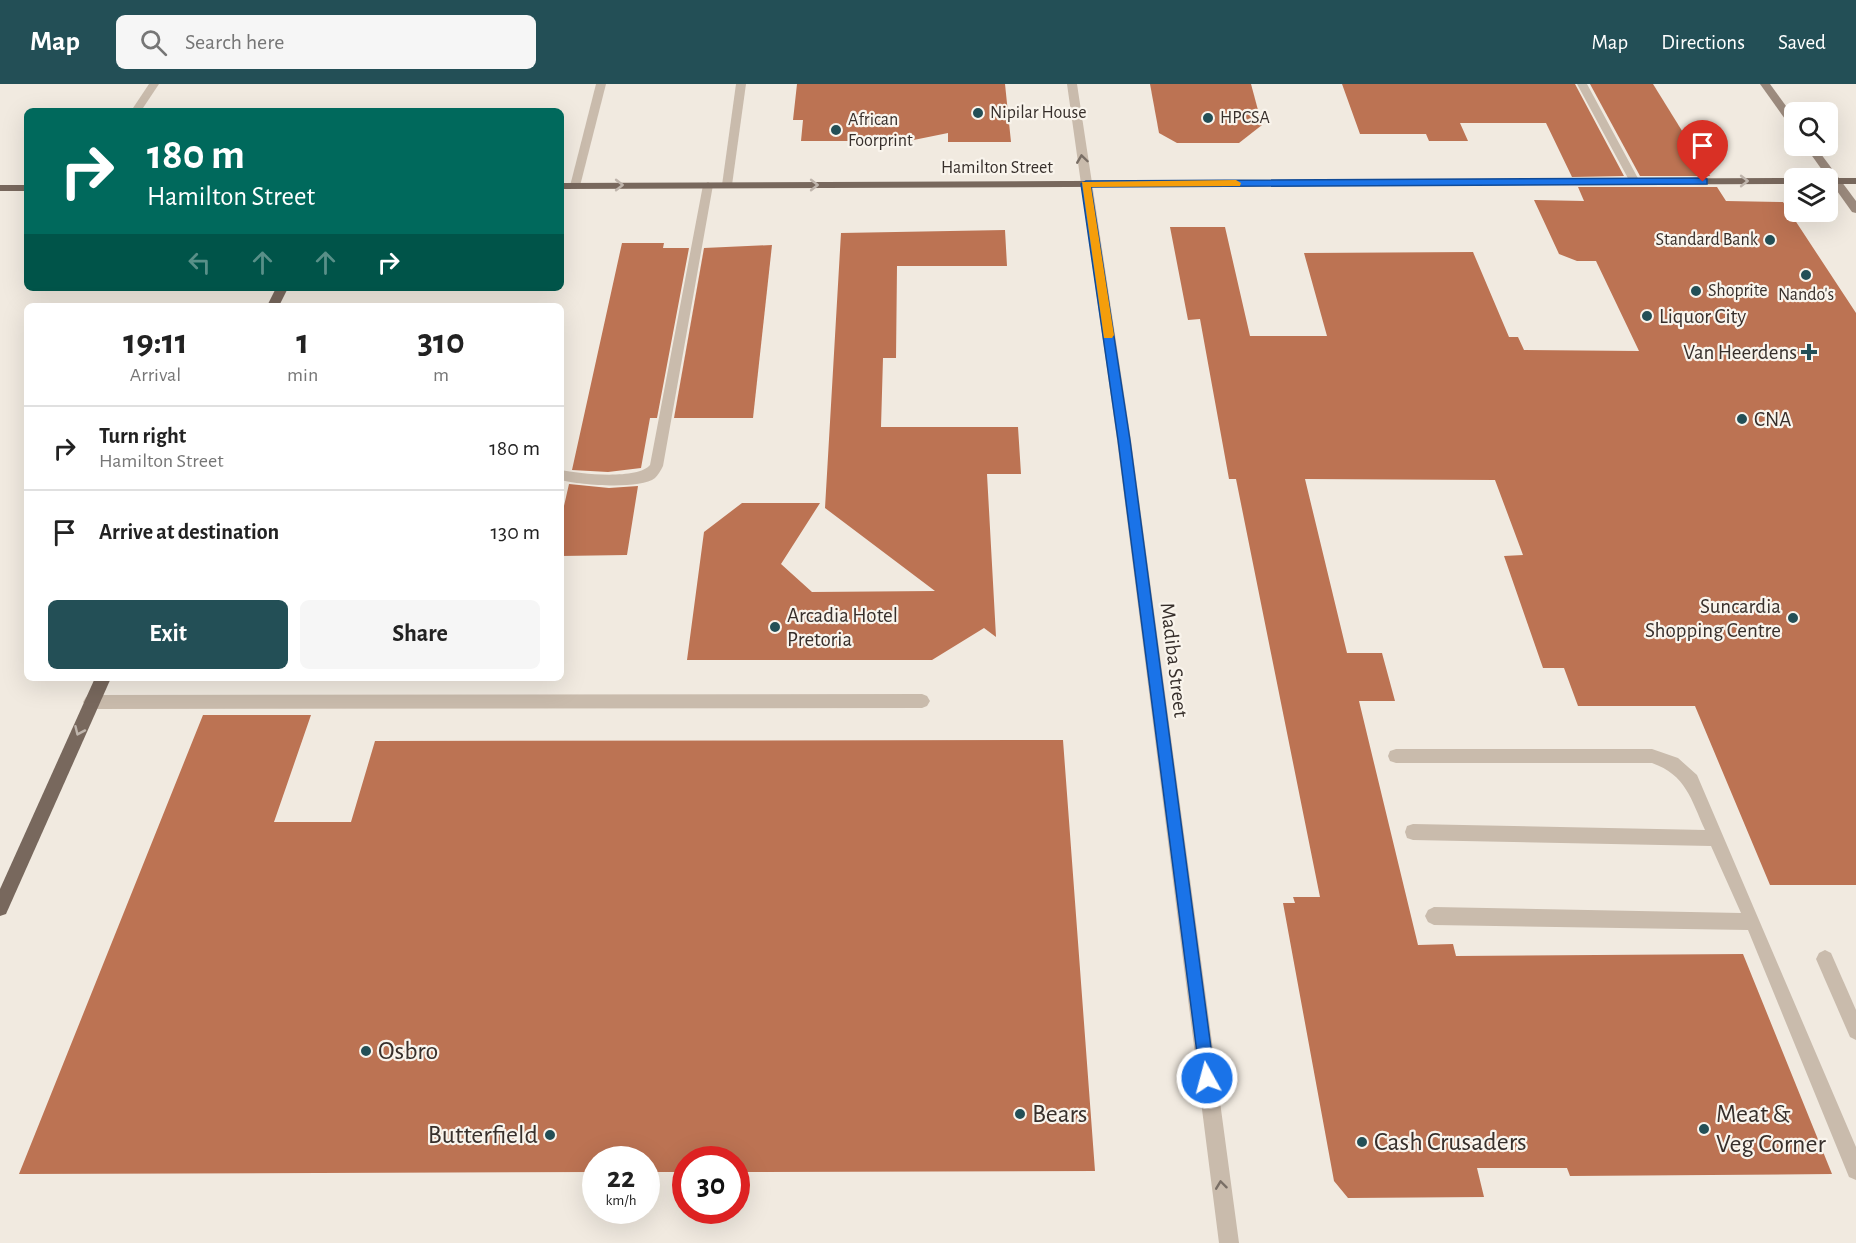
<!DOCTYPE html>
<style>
body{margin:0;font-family:"Alegreya Sans",sans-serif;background:#f6f6f6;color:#222;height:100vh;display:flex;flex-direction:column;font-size:22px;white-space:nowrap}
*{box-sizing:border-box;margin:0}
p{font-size:20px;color:#767676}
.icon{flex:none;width:33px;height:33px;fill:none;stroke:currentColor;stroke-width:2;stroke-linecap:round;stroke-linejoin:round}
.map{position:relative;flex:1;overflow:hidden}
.details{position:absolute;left:24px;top:219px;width:540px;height:378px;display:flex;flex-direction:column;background:#fff;border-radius:9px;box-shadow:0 6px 24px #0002}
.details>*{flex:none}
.banner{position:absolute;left:24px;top:24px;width:540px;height:183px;border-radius:9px;box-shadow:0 6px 24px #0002;background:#00695c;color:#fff;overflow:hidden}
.controls{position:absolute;left:1784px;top:18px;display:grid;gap:12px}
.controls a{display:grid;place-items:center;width:54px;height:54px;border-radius:9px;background:#fff;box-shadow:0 6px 24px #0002;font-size:30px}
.speed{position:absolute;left:582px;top:1062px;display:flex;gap:12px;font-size:30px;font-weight:700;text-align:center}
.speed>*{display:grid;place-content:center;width:78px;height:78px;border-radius:50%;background:#fff;box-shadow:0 6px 24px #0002;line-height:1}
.speed small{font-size:15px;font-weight:400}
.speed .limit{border:9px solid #d22;background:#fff;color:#111}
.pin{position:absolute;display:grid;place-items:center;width:51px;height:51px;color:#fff;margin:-62px -26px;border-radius:50% 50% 50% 0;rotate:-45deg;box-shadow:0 0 6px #0007}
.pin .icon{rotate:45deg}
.me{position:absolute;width:66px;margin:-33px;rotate:353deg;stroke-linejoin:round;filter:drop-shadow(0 0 4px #0008)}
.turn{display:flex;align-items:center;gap:21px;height:126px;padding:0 24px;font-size:27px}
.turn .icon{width:78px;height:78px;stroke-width:2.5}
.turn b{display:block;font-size:42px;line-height:51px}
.lanes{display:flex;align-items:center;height:57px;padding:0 24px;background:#0003;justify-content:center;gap:30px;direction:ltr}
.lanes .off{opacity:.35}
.eta{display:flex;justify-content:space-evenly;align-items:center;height:102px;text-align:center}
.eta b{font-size:36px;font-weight:700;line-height:42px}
.primary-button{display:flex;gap:12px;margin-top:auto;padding:12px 24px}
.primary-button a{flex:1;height:69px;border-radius:9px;background:#234f56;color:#fff;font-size:24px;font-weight:700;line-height:69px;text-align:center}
.primary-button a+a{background:#f6f6f6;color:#222}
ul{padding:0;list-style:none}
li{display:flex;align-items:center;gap:18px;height:84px;padding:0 24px;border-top:2px solid #e0e0e0}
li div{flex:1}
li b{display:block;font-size:22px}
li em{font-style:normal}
header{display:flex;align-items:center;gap:36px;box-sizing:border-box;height:84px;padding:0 30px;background:#234f56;color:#fff}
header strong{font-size:28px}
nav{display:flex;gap:33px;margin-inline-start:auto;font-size:21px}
.search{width:420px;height:54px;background:#f6f6f6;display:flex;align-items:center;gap:15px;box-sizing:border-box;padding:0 21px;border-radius:9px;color:#767676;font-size:22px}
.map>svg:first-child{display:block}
.building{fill:#bc7353}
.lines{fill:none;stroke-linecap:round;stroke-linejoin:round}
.lane{fill:#c9bbac;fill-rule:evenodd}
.street{fill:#c9bbac;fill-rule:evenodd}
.secondary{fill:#9c8b7e;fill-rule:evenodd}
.primary{fill:#78685d;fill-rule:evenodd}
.oneway{stroke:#796e65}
.oneway2{stroke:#bfb5ac}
.route{fill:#1a73e8;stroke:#114b97;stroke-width:1.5}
.slow{fill:#f59e0b}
.poi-dot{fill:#234f56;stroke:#f9f4ec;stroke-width:2}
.labels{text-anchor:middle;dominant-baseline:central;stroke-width:4.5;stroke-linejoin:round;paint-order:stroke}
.far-poi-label{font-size:18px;fill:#372f2b;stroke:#f9f4ec;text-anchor:start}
.far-street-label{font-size:18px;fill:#372f2b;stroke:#f9f4ec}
.poi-label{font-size:21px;fill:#372f2b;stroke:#f9f4ec;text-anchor:start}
.street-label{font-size:21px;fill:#372f2b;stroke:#f9f4ec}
.near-poi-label{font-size:26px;fill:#372f2b;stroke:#f9f4ec;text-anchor:start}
</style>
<header>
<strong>Map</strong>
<div class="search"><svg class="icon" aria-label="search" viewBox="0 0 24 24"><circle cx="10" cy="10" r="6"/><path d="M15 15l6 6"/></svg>Search here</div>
<nav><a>Map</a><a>Directions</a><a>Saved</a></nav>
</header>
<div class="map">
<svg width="1856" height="1159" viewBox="0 0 1856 1159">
<rect width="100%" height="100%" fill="#f1eae0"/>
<g class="building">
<path d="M 797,0 L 1005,0 L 1011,58 L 948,58 L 948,49 L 889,61 L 889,57 L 801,57 L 803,36 L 793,36 Z"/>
<path d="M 1150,0 L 1251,0 L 1262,41 L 1239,59 L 1177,59 L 1159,49 Z"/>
<path d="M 1342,0 L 1575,0 L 1624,92 L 1572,93 L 1546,39 L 1460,39 L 1468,57 L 1429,57 L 1426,50 L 1360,50 Z"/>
<path d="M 1590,0 L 1653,0 L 1710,92 L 1640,92 Z"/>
<path d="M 1578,103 L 1717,103 L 1726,117 L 1783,118 L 1856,229 L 1856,801 L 1770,801 L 1695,622 L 1578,622 L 1564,584 L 1543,584 L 1504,472 L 1523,471 L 1495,396 L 1305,395 L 1347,569 L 1382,569 L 1395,617 L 1359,617 L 1418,861 L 1453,860 L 1456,872 L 1743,870 L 1832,1090 L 1570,1092 L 1567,1084 L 1477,1084 L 1484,1113 L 1348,1114 L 1334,1097 L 1283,819 L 1295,819 L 1293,813 L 1320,813 L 1236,395 L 1229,395 L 1200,235 L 1188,236 L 1170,143 L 1225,143 L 1250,252 L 1327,252 L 1304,169 L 1473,168 L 1509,253 L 1518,253 L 1524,266 L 1639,267 L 1596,177 L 1577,177 L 1559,170 L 1534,116 L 1584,117 Z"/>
<path d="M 1005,146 L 1007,182 L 897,182 L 896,274 L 883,274 L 881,343 L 1018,343 L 1021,390 L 987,390 L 996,553 L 984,544 L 932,576 L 687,576 L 704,448 L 742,419 L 820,419 L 781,480 L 812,508 L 935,507 L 825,424 L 841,149 Z"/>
<path d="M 622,159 L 664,159 L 663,164 L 689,164 L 657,334 L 650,334 L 641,384 L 608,388 L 572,386 Z"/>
<path d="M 772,161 L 753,334 L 674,334 L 704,164 Z"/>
<path d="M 569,400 L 609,404 L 638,402 L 627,471 L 561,472 L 561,435 Z"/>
<path d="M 203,631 L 311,631 L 274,738 L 351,738 L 375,657 L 1063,656 L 1095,1087 L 736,1088 L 736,1076 L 686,1076 L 686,1088 L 646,1088 L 646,1076 L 596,1076 L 596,1088 L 19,1090 Z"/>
</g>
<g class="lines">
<g class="lane">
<path d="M 596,0 L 606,0 L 580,102 L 575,105 L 570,102 Z"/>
<path d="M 1577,0 L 1587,0 L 1640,98 L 1639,100 L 1631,100 L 1630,98 Z"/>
<path d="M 708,98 L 713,101 L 663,382 C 661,386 658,391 655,394 C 640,406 579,401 561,396 L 561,386 C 579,390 638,396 650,381 L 703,101 Z"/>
<path d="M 922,610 L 927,612 L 930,617 L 927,622 L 922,624 L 91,625 L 86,623 L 83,618 L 86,613 L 91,611 Z"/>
<path d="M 1396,665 L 1652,665 L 1678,674 L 1697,691 L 1856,1063 L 1856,1096 L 1849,1093 L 1748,846 L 1434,841 L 1428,838 L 1425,832 L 1428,826 L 1434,823 L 1741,829 L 1711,762 L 1413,756 L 1407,754 L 1405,748 L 1407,742 L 1413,740 L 1705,746 C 1691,715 1686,691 1652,679 L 1396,679 L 1390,677 L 1388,672 L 1390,667 Z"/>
<path d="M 1825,866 L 1831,869 L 1856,926 L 1856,956 L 1850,953 L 1816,875 L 1819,869 Z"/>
</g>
<g class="street">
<path d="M 149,0 L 159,0 L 141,27 L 131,27 Z"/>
<path d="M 736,0 L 746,0 L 732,101 L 727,104 L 722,101 Z"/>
<path d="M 1067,0 L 1077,0 L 1131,356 L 1239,1159 L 1219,1159 L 1117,356 Z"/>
</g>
<g class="secondary">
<path d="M 1760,0 L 1770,0 L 1794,33 L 1794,43 L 1790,42 Z"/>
<path d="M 1805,62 L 1815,62 L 1856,117 L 1856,129 L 1852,128 Z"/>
</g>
<g class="primary">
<path d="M 1794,94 L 1798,94 L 1794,94 L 1794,100 L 561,105 L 561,99 Z"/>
<path d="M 1823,94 L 1856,94 L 1856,100 L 1827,100 L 1827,94 Z"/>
<rect x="0" y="101" width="27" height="6"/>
<path d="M 276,204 L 288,204 L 279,222 L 267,222 Z"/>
<path d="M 95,594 L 111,594 L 6,830 L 0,832 L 0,805 Z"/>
</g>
</g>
<defs><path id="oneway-chevron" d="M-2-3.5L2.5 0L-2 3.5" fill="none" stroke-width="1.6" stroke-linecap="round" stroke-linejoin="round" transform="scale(1.5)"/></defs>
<g class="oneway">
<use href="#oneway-chevron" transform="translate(1082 75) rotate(-98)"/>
<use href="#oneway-chevron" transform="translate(1221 1101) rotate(-97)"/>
</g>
<g class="oneway2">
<use href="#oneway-chevron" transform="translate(1744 97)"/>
<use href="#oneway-chevron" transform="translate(619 101)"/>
<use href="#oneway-chevron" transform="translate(814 101)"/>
<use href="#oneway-chevron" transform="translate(79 647) rotate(114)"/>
</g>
<path class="route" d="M 1703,94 L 1707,95 L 1707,100 L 1091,103 L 1130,356 L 1215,994 L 1213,1000 L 1207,1002 L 1201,1000 L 1118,356 L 1081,100 L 1086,97 Z"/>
<path class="slow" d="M 1236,96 L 1241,99 L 1240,102 L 1091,103 L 1114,251 L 1112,254 L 1104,254 L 1082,98 Z"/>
<g class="poi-dot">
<circle cx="978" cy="29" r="6"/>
<circle cx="1208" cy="34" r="6"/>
<circle cx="836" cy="46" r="6"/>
<circle cx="1770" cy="156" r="6"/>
<circle cx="1806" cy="191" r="6"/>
<circle cx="1696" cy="207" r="6"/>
<circle cx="1647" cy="232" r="6"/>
<path d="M1806 259h6v6h6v6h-6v6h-6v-6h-6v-6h6z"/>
<circle cx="1742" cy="335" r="6"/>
<circle cx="1793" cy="534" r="6"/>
<circle cx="775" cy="543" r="6"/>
<circle cx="366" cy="967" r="6"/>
<circle cx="1020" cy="1030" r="6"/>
<circle cx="1704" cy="1045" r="6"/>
<circle cx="550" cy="1051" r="6"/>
<circle cx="1362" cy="1058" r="6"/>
</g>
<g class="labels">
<g class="far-poi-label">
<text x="990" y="29">Nipilar House</text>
<text x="1220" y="34">HPCSA</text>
<text x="848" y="36">African<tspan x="848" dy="21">Foorprint</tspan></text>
<text x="1758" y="156" text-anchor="end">Standard Bank</text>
<text x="1708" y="207">Shoprite</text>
<text x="1806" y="211" text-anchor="middle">Nando's</text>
</g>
<g class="far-street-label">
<text x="997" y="84">Hamilton Street</text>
</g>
<g class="poi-label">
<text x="1659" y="232">Liquor City</text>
<text x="1797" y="268" text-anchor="end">Van Heerdens</text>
<text x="1754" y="335">CNA</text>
<text x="1781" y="522" text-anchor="end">Suncardia<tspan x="1781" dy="24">Shopping Centre</tspan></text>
<text x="787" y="531">Arcadia Hotel<tspan x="787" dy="24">Pretoria</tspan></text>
</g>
<g class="street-label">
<text transform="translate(1174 576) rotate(83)">Madiba Street</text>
</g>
<g class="near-poi-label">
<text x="378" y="967">Osbro</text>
<text x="1032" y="1030">Bears</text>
<text x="1716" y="1030">Meat &amp;<tspan x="1716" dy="30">Veg Corner</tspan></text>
<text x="538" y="1051" text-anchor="end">Butterfield</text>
<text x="1374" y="1058">Cash Crusaders</text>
</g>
</g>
</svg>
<div class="controls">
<a><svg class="icon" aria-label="search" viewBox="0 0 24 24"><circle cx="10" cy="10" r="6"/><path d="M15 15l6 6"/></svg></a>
<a><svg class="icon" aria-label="layers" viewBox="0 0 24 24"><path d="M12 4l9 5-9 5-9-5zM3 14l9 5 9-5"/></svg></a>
</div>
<div class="speed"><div>22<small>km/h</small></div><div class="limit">30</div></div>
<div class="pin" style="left:1703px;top:98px;background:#d93025"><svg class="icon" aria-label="arrive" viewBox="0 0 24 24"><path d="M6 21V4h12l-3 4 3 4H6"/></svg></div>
<svg class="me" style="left:1207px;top:994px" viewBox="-20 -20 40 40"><circle r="17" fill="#1a73e8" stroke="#fff" stroke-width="3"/><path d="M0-11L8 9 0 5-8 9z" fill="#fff"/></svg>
<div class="banner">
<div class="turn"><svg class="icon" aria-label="right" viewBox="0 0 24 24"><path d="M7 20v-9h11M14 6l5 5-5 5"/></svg><div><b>180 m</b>Hamilton Street</div></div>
<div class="lanes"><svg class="icon off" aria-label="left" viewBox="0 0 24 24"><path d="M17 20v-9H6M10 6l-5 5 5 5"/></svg><svg class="icon off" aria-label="ahead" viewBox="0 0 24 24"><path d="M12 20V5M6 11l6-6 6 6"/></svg><svg class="icon off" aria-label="ahead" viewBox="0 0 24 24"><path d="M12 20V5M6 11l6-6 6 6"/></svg><svg class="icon" aria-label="right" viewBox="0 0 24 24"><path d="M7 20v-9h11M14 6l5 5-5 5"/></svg></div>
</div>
<section class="details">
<div class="eta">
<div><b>19:11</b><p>Arrival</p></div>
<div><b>1</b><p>min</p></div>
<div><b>310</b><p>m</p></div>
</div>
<ul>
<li><svg class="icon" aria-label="right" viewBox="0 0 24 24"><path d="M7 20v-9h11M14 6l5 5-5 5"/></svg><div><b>Turn right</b><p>Hamilton Street</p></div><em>180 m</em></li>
<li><svg class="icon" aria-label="arrive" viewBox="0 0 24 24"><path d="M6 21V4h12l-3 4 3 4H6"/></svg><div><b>Arrive at destination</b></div><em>130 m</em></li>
</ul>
<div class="primary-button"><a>Exit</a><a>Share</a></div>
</section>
</div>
